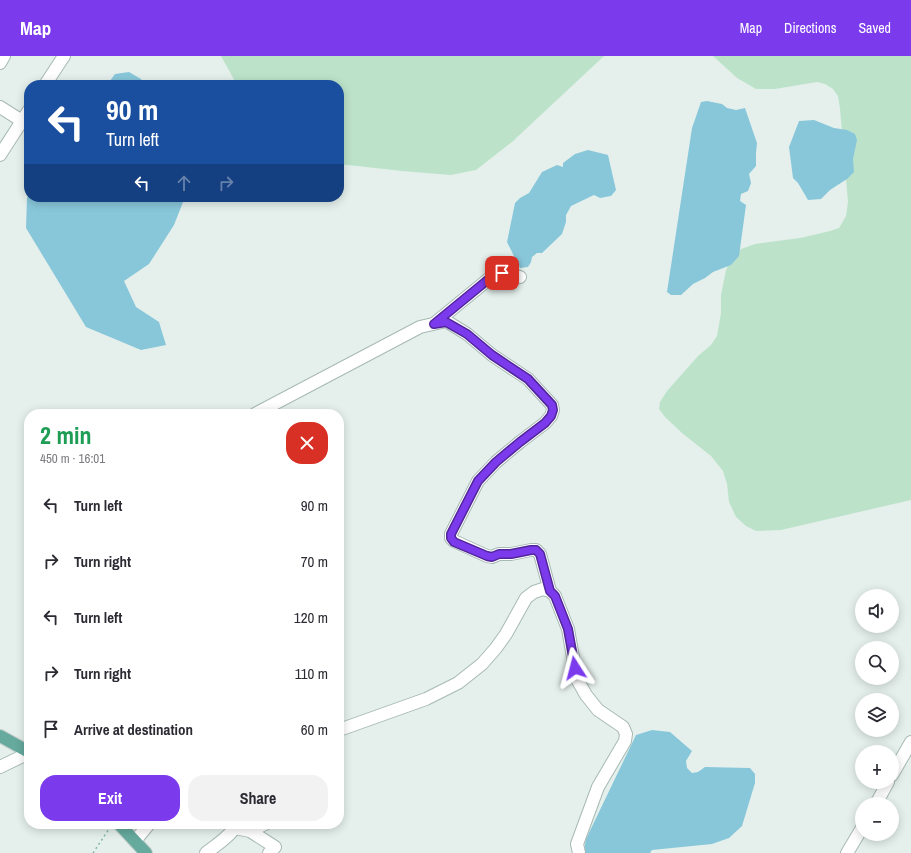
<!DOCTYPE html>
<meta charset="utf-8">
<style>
body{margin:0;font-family:"Archivo Narrow",sans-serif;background:#f2f2f3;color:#2b2b33;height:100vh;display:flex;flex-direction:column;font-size:15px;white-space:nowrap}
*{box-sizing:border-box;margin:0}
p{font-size:13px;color:#7c7c81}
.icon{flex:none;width:22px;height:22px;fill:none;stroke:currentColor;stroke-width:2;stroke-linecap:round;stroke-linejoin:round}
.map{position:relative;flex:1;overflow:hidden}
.panel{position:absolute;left:24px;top:353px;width:320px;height:420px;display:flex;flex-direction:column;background:#fff;border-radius:16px;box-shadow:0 2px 10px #0003}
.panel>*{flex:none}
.hud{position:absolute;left:24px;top:24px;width:320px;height:122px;border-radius:16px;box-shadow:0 2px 10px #0003;background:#1a4fa0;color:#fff;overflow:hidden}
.fabs{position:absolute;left:855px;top:533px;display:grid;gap:8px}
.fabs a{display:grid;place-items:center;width:44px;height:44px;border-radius:50%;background:#fff;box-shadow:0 2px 10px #0003;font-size:20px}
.pin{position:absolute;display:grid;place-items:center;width:34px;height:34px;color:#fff;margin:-17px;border-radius:8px;box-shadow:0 2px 6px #0006}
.me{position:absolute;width:44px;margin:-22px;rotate:351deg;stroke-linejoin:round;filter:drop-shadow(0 0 3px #0008)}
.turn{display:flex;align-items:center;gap:14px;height:84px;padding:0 16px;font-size:18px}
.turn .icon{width:52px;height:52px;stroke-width:2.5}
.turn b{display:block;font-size:28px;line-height:34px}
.lanes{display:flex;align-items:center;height:38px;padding:0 16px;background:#0003;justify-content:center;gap:20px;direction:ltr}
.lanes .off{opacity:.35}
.round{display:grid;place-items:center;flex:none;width:42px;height:42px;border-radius:16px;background:#f2f2f3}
.overview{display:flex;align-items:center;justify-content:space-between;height:68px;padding:0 16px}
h1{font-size:24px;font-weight:700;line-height:30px;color:#1e9e55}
.primary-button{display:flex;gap:8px;margin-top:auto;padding:8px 16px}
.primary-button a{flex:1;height:46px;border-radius:16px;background:#7c3aed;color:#fff;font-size:16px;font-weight:700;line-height:46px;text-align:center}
.primary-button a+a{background:#f2f2f3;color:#2b2b33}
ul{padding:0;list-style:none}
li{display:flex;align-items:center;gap:12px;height:56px;padding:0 16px}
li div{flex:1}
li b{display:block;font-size:15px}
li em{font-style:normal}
header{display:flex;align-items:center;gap:24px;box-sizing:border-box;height:56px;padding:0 20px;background:#7c3aed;color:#fff}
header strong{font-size:19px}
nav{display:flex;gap:22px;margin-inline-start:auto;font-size:14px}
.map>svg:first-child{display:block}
.green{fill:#bce3ca}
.water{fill:#88c7da}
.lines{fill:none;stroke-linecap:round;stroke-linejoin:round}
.minor-casing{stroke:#a7b9b4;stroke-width:14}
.major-casing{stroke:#c1cbc9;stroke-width:14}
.path{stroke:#82b7aa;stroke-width:1.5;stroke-dasharray:2 3;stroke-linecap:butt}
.minor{stroke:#fff;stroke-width:12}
.major{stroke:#65aa9d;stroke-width:12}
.route-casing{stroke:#51269a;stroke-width:10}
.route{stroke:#7c3aed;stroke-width:7}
</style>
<header>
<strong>Map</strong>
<nav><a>Map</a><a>Directions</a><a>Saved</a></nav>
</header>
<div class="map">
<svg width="911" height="797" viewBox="0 0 911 797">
<rect width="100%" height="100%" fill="#e5f0ec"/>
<g class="green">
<path d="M 221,0 L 604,0 L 512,86 L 476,114 L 451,119 L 402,115 L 339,108 L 339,29 L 237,29 Z"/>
<path d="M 713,0 L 911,0 L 911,444 L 781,474 L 756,475 L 746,470 L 736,461 L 729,446 L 727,428 L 723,415 L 711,400 L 682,377 L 665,361 L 659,353 L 660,346 L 667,335 L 698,300 L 711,289 L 717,280 L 721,257 L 721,239 L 726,214 L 731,204 L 741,193 L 755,188 L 800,182 L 830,175 L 839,172 L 846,160 L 848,146 L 840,53 L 838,40 L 833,33 L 825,28 L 817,26 L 775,33 L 756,33 L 737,22 Z"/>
</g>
<g class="water">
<path d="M 129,16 L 141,23 L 144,29 L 107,29 L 115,18 Z"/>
<path d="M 707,45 L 722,48 L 727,52 L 736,54 L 745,52 L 757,87 L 756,97 L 756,110 L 749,118 L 751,127 L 748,135 L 741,138 L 740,145 L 746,149 L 739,200 L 731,209 L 713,216 L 705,222 L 693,228 L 681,239 L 671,239 L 667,236 L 692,72 L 701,46 Z"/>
<path d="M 814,64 L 834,72 L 847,74 L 855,78 L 857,84 L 853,103 L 854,116 L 847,123 L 830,134 L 821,143 L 808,144 L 798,127 L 793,122 L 789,91 L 799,65 Z"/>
<path d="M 588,94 L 608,99 L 616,134 L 611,140 L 600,142 L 594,139 L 571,150 L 566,159 L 566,166 L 562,178 L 542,197 L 537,197 L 532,201 L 531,206 L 528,211 L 520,212 L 507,186 L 515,147 L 520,142 L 529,137 L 542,116 L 557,109 L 563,111 L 563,107 L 575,98 Z"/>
<path d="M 29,139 L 29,141 L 185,141 L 174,169 L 149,208 L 124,225 L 136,251 L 159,266 L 166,289 L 141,294 L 86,271 L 26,172 L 27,142 Z"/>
<path d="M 652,674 L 670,676 L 692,695 L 686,705 L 687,712 L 692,717 L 698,716 L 705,711 L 750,712 L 755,718 L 755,727 L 742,770 L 729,782 L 712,788 L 652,794 L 650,797 L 585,797 L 584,794 L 586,783 L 636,679 Z"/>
</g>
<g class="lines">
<defs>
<g id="minor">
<path d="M 0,7 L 4,0"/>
<path d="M 45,29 L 64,0"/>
<path d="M 0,51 L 22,65"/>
<path d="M 0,99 L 29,54"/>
<path d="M 435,267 L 490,222 L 502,217 L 520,221"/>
<path d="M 255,358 L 420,271 L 446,265 L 467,278 L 492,299 L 528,323 L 552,349 L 553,354 L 551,360 L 545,367 L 520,386 L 496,406 L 478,425 L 451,478 L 451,482 L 454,485 L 487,500 L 492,501 L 499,498 L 511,498 L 531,494 L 536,494 L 540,498 L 550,535 L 555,540 L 568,573 L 575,612 L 578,625 L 586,639 L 598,654 L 623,671 L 626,678 L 625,685 L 598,731 L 577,788 L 579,797"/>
<path d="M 339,674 L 426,643 L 458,627 L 482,608 L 496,592 L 506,578 L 526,542 L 534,536 L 543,533 L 550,535"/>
<path d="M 0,711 L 29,697"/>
<path d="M 892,719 L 911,686"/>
<path d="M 876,748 L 888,726"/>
<path d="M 235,772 L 250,775 L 275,791 L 269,797"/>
<path d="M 250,775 L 265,768"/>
<path d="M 135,785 L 149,768"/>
<path d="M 206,797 C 215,790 232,779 237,768"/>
<path d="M 847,797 L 862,772"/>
</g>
<g id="major">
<path d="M 0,680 L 29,696"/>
<path d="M 119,768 L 146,797"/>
</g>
</defs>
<use href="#minor" class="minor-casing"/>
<use href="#major" class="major-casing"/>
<path class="path" d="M 93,797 L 109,773"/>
<use href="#minor" class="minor"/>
<use href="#major" class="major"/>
</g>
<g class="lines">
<defs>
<path id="route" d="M 502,217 L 490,222 L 434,268 L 446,266 L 467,278 L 492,299 L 528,323 L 552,349 L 553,354 L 551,360 L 545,367 L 520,386 L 496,406 L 478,425 L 451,478 L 451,482 L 454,486 L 487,500 L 492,501 L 499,498 L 511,498 L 531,494 L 536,494 L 540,498 L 550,535 L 555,540 L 568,573 L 575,612"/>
</defs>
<use href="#route" class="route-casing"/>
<use href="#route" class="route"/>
</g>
</svg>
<div class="fabs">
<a><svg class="icon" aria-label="sound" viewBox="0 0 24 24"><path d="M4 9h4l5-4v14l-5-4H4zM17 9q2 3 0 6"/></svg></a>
<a><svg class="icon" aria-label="search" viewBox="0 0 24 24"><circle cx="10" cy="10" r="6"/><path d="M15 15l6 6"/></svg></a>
<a><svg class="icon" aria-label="layers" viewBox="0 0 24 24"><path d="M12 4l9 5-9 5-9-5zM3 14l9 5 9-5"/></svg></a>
<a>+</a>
<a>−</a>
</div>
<div class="pin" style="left:502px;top:217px;background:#d93025"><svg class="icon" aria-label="arrive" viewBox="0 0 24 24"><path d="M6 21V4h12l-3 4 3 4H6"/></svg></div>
<svg class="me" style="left:575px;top:612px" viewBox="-20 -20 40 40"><path d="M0-17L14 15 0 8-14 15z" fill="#7c3aed" stroke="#fff" stroke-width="4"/></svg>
<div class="hud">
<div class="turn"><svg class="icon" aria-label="left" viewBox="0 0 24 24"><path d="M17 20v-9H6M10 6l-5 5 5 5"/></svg><div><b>90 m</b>Turn left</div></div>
<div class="lanes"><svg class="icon" aria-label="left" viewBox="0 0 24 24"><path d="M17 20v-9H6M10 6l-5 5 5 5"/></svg><svg class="icon off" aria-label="ahead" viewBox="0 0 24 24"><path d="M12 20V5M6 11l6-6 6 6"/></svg><svg class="icon off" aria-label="right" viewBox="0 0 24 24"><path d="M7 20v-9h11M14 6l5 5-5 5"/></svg></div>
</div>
<section class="panel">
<div class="overview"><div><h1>2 min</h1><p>450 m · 16:01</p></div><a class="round" style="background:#d93025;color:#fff"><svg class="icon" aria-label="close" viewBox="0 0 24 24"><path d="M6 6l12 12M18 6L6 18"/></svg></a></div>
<ul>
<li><svg class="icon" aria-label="left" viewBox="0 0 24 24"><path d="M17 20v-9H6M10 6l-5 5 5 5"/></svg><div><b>Turn left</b></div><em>90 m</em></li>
<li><svg class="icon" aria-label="right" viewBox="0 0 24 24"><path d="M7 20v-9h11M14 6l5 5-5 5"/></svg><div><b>Turn right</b></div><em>70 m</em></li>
<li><svg class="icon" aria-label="left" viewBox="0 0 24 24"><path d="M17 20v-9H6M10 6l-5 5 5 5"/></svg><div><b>Turn left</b></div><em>120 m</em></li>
<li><svg class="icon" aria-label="right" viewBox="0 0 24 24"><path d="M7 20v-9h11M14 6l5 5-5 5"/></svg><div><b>Turn right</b></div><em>110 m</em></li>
<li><svg class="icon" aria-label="arrive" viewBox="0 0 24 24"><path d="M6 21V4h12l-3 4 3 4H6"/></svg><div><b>Arrive at destination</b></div><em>60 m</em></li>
</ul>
<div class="primary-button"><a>Exit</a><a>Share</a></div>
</section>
</div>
